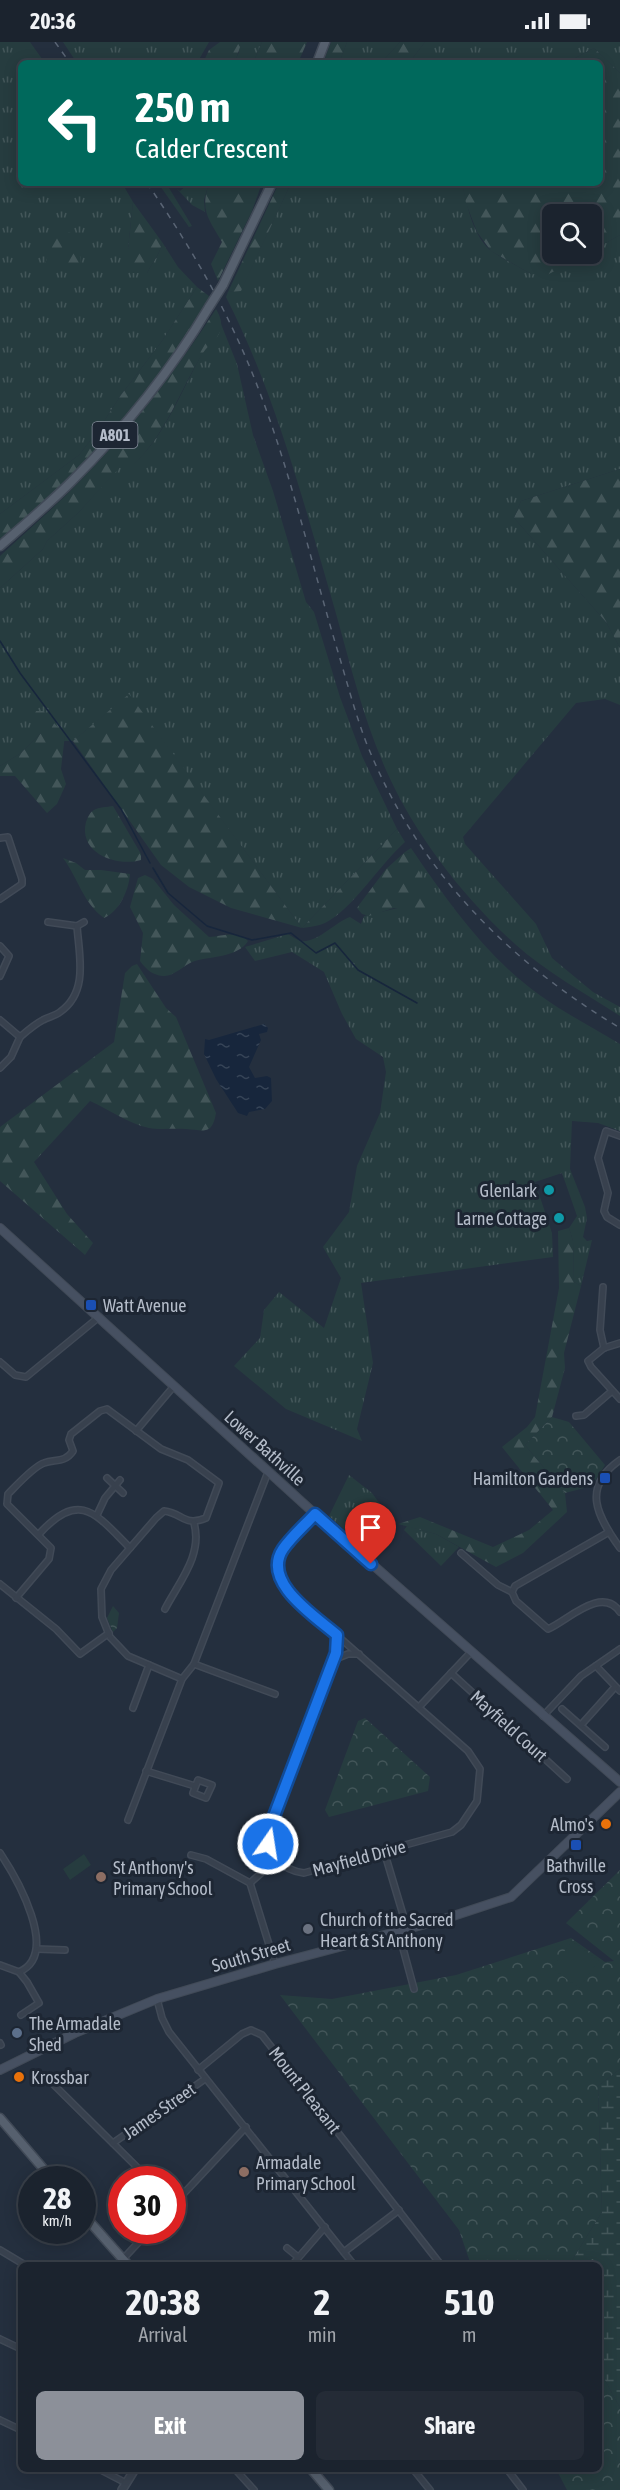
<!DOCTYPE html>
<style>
body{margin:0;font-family:"Asap Condensed",sans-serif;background:#242b36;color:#f1f3f6;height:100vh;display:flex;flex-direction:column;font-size:22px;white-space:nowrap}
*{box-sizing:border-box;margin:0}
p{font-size:20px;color:#a0a4aa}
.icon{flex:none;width:33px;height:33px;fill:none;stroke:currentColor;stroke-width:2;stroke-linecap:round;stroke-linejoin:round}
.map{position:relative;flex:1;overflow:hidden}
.panel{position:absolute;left:18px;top:2220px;width:584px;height:210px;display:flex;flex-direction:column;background:#1b232e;border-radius:9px;box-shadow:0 3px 15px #0003,0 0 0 2px #39404a}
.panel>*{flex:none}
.top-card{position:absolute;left:18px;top:18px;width:585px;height:126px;border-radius:9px;box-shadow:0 3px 15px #0003,0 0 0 2px #39404a;background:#00695c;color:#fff;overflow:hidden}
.tools{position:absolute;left:542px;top:162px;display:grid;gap:12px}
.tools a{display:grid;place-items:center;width:60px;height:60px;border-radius:9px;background:#1b232e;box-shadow:0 3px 15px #0003,0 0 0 2px #39404a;font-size:30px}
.speed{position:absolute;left:18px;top:2124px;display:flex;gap:12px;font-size:30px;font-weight:700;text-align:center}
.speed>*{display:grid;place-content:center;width:78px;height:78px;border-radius:50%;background:#1b232e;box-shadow:0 3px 15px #0003,0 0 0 2px #39404a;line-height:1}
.speed small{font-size:15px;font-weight:400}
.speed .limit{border:9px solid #d22;background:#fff;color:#111}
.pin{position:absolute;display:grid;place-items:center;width:51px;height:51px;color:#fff;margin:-62px -26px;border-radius:50% 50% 50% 0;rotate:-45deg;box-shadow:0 0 6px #0007}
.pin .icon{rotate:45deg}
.me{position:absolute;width:66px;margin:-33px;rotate:13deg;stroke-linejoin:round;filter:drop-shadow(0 0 4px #0008)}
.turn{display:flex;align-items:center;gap:21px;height:126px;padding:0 18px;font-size:27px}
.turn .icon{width:78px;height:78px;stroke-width:2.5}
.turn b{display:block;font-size:42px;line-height:51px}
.eta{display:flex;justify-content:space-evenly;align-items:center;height:102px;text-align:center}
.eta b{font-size:36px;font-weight:700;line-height:42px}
.cta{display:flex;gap:12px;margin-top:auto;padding:12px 18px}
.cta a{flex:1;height:69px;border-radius:9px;background:#8c9099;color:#fff;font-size:24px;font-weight:700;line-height:69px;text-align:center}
.cta a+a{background:#242b36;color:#f1f3f6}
.status{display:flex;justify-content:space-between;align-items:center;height:42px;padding:0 30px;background:#1b232e;direction:ltr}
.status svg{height:16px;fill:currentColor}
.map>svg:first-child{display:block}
.grass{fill:url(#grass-tufts)}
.forest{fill:url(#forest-firs)}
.wetland{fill:url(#wetland-marsh)}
.park{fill:url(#park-crowns)}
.pitch{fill:#263c3f}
.water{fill:url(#water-ripples)}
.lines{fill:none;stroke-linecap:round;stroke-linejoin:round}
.stream{stroke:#17263c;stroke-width:1.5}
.minor-casing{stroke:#414a57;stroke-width:8}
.tertiary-casing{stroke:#414a57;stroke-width:10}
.secondary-casing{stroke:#414a57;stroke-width:10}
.primary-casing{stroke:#414a57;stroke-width:11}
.minor{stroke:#38414e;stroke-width:5}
.tertiary{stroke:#38414e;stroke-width:7}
.secondary{stroke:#465061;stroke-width:8}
.primary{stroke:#56606e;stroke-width:8}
.rail{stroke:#5a6575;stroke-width:1.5;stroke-dasharray:6 6;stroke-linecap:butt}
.primary-bridge-casing{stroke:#414a57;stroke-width:11;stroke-linecap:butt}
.primary-bridge{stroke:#56606e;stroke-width:8}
.route-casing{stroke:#114b97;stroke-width:15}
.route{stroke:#1a73e8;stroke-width:10}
.culture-dot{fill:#0f9aa8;stroke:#1d2633;stroke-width:2}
.transit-dot{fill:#1a4fb4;stroke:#1d2633;stroke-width:2}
.food-dot{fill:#e8710a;stroke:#1d2633;stroke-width:2}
.education-dot{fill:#8d6e63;stroke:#1d2633;stroke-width:2}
.worship-dot{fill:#6b7280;stroke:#1d2633;stroke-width:2}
.service-dot{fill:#5c6f8a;stroke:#1d2633;stroke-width:2}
.labels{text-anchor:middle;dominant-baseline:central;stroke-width:6;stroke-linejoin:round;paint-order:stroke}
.shield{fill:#1d2633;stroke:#878f9c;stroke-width:1.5}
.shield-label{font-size:16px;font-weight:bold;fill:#b4bcc9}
.poi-label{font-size:18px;fill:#b4bcc9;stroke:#1d2633;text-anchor:start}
.street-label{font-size:18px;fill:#b4bcc9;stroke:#1d2633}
</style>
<div class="status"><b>20:36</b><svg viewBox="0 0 49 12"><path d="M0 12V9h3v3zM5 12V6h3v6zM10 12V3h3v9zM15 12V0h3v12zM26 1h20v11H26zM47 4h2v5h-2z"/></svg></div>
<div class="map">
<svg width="620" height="2448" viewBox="0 0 620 2448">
<defs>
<pattern id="grass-tufts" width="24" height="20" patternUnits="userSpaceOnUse" patternTransform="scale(1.5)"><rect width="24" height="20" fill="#263c3f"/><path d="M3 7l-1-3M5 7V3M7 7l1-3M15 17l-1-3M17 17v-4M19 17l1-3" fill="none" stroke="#435659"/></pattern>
<pattern id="forest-firs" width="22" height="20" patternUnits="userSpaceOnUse" patternTransform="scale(1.5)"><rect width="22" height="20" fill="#263c3f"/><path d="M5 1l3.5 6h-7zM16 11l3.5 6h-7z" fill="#435659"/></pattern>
<pattern id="wetland-marsh" width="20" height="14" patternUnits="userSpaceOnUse" patternTransform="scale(1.5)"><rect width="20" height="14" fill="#263c3f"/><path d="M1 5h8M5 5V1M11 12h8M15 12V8" fill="none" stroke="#435659"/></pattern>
<pattern id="park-crowns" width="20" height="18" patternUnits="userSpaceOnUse" patternTransform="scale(1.5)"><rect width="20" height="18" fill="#263c3f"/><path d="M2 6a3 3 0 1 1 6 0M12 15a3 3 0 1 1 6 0" fill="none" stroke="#435659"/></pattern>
<pattern id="water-ripples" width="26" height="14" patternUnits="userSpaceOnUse" patternTransform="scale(1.5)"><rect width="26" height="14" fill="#17263c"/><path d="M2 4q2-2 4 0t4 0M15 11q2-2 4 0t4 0" fill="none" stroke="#364457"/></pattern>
</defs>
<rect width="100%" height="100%" fill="#242f3e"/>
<g class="grass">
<path d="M 0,0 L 30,0 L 45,21 L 21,21 L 21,141 L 122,141 L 133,160 L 128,207 L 147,231 C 152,221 161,211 162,200 L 178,225 L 197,245 L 162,299 L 121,353 L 97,390 L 79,413 L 0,472 Z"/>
<path d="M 63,0 L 209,0 L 197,21 L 77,21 Z"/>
<path d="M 237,0 L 262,0 L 253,21 L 234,21 L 239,10 Z"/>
<path d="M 347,0 L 400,0 L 381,21 L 339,21 Z"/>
<path d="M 425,0 L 620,0 L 620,31 L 594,6 L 566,21 L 409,21 Z"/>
<path d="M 158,141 L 166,141 L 192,184 L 189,185 Z"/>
<path d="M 189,141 L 209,141 L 204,158 L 205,170 L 192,163 L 177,147 L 180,149 Z"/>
<path d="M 291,141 L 462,141 C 467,163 473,196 493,210 C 505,218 519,225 531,232 L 591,212 L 591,209 L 620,193 L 620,427 L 521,459 L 514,476 L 606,580 L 620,606 L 620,663 L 605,657 L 576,661 L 463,795 L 465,802 L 536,882 L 552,916 L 593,950 L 620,965 L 620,974 C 585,951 546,930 515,902 C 462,854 415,793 386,728 C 363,676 350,621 335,568 C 304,462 276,353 226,255 L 228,250 L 241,248 Z"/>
<path d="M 221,282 L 237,322 L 253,393 L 273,449 L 306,560 L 314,570 L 340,655 L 362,714 L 397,787 L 302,886 L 129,653 L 73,699 L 64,699 L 65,693 L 41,683 L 41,691 L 21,711 L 0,724 L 0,546 L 43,507 L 47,499 L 79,470 L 123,421 L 127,427 C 162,402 181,349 202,312 C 208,301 220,295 221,282 Z"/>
<path d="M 411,806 C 447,859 488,917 541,954 C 566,972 594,986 620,1002 L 620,1089 L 598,1081 L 572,1079 L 570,1127 L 585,1165 L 587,1176 L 583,1195 L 587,1199 L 592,1198 L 581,1244 L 574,1240 L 573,1199 L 569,1186 L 577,1174 L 562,1131 L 535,1140 L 552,1191 L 553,1215 L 361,1241 L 373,1321 L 357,1387 L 362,1399 L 286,1367 L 234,1324 L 260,1296 L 264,1268 L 279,1250 L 324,1286 L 341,1236 L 323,1205 L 349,1170 L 357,1124 L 380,1071 L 386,1030 L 383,1015 L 356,997 L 342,972 L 324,930 L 292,910 L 255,919 L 245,905 L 288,892 C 291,894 297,898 301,899 C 318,901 335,880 350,875 L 361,882 L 364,874 L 402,865 L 423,868 L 411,811 L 405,810 Z"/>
<path d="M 349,1433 L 372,1451 L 382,1465 C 378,1482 369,1489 355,1497 L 329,1474 Z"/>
<path d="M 407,1484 L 436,1492 L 459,1505 L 441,1524 L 404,1488 Z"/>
</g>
<g class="forest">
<path d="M 220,0 L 237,0 L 240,5 L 235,20 L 203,21 L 209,8 Z"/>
<path d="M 262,0 L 307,0 L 298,21 L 253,21 Z"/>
<path d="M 331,0 L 347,0 L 339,21 L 323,21 Z"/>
<path d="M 400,0 L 425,0 L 409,21 L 381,21 Z"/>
<path d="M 594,6 L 620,31 L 620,193 L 591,209 L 591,172 L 552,172 L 552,212 L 587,212 L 547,233 L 531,232 L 491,209 L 477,190 L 466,161 L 462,141 L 600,141 L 600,21 L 566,21 Z"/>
<path d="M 209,141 L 262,141 L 252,169 L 218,239 L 211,222 L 222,200 C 208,176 200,169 209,141 Z"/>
<path d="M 279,141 L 291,141 L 241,249 L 228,250 Z"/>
<path d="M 133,160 L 162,200 C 161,211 152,221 147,231 L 131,231 L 128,207 Z"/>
<path d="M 60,189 L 71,191 C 79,204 81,215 81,229 L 45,222 L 54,197 Z"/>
<path d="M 197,245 L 209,254 L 209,258 C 154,349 81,431 0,499 L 0,472 L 79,413 L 97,390 L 121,353 L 162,299 Z"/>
<path d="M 216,267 C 220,274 223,281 220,289 C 218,297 208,303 203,311 C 179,349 164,399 127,428 L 123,422 L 79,470 L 47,499 L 43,507 L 0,546 L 0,514 C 27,489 55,465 80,439 C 132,386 176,329 216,267 Z"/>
<path d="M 620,427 L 620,606 L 606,580 L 514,476 L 521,459 Z"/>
<path d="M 129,652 L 302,886 L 397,787 L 405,800 C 380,822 353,867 325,881 C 318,884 310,885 302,886 L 231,866 L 189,845 L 161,823 L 73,699 Z"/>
<path d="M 33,669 L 43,669 L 65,693 L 61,727 L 66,742 L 57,762 L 47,771 L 15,734 L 0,734 L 0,724 L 21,711 L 41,691 L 41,683 L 29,673 Z"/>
<path d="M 113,764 L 141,812 L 141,818 C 118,825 78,812 86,780 C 88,775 90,770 94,768 C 99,765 107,765 113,764 Z"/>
<path d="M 405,810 L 411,811 L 425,842 L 431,865 L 423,868 L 394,866 L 369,874 L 362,872 L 357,866 L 359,863 L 386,827 Z"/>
<path d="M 63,816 L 76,821 L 85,828 L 101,828 L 130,832 C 129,848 119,870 104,876 C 83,861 78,836 63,816 Z"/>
<path d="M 145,833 L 153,837 L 174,863 L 209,895 C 224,894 237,888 248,899 C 238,916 208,914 192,920 C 183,924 173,935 163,934 C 152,933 146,927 140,919 L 143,891 L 130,865 L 138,836 Z"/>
<path d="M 137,922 L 166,966 L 176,975 L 216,1071 C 212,1094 204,1088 186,1087 C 174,1086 161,1088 149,1086 C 129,1082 108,1067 90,1059 L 34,1120 L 67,1172 L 93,1201 L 85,1213 L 0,1139 L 0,1085 L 114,1000 L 125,931 L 132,924 Z"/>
<path d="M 569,1186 L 573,1199 L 574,1240 L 581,1244 L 564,1311 L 565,1326 L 552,1375 L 525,1403 L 565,1451 L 567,1470 L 523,1511 L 496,1525 L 436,1492 L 398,1482 L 420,1475 L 493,1505 L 529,1488 L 553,1468 L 502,1405 L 527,1385 L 535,1375 L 559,1246 L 558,1189 Z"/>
</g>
<path class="wetland" d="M 620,2027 L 620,2366 L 599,2327 L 598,2223 L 569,2223 L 602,2170 L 598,2044 Z"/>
<g class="park">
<path d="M 552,1375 L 569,1380 L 605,1423 L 592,1444 L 565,1451 L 525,1403 Z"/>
<path d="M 113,1564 L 119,1571 L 117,1586 L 113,1590 L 107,1576 Z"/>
<path d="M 365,1676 L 430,1735 L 428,1749 L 329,1775 L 325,1768 L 358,1679 Z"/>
<path d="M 620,1828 L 620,2027 L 598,2044 L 602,2170 L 569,2223 L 471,2223 L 459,2188 L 280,1953 L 332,1957 L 456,1933 L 571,1896 L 605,1920 L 614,1919 L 566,1881 Z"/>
<path d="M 599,2327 L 620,2366 L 620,2448 L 567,2448 L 556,2427 L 598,2427 Z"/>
</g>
<g class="pitch">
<path d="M 84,1812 L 91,1823 L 70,1838 L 63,1827 Z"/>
<path d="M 572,1899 L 599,1918 L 579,1946 L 552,1926 Z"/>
</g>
<path class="water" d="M 264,982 L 268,986 L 267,990 L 259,992 L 261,998 L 249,1025 L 255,1036 L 267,1034 L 271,1036 L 272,1059 L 265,1067 L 249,1070 L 247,1074 L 238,1071 L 216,1037 L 204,1012 L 205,997 L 209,998 Z"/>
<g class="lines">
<g class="stream">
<path d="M 0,599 L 20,631 L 121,767 L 150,821"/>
<path d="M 153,826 L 168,851 L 207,884 L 252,898 L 291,891 L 316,911 L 335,901 L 358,928 L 417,961"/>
</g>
<defs>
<g id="minor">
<path d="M 0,796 L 8,795 L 22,837 L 22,842 L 0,857"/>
<path d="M 48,880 L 77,884"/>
<path d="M 0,904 L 9,914 L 0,934"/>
<path d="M 0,978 L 20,995 L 11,1015 L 0,1026"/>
<path d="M 20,995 C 27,989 35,982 43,978 C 48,975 55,974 60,970 C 89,950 79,913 77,884 L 84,880"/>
<path d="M 620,1094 L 606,1089 L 598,1116 L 608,1151 L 604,1169 L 607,1175 L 620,1183"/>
<path d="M 603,1245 L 600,1288 L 604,1306"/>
<path d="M 620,1301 L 604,1306 L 588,1319 L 591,1325 L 620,1357"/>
<path d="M 0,1320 L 15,1333 L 26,1335 L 99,1275"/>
<path d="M 576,1374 L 584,1373 L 612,1349"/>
<path d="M 136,1389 L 174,1344"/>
<path d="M 620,1418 C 581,1445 597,1474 620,1506"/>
<path d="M 107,1436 L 123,1451"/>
<path d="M 315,1472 C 291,1498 265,1514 288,1550 L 468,1709 L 480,1727 L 477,1759 L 461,1783 L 452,1790 L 304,1831 C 282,1828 268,1814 268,1791 L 336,1611 L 337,1593"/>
<path d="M 97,1473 L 105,1456 L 120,1438"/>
<path d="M 609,1490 L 515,1544 L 512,1550 L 516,1559 L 548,1587 C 567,1579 602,1543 620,1570"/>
<path d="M 39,1492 C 80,1447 96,1472 130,1506"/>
<path d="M 461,1511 L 498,1543 L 512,1550"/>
<path d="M 0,1542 L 56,1587 L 80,1612 L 109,1591"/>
<path d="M 16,1556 L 49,1517 L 51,1506 L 7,1462 L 8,1452 C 16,1444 34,1424 44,1421 C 55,1417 65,1421 73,1409 L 69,1398 L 71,1392 L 100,1369 L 107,1367 L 161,1407 L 188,1418 L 219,1441 L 206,1476 C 184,1485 183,1471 164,1469 L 156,1476 L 111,1528 L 101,1547 L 102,1575 L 110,1595 L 128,1614 L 182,1637"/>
<path d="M 165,1567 C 179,1540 203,1513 194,1481"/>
<path d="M 333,1618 L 348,1612 L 359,1612"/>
<path d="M 194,1622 L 275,1652"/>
<path d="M 596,1624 L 620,1649"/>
<path d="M 451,1631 L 567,1737"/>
<path d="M 419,1665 L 471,1610"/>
<path d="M 133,1666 L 149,1623"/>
<path d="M 562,1667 L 605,1705"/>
<path d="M 543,1674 L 581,1634 L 620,1607"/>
<path d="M 581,1683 L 615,1645"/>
<path d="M 146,1729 L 195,1744"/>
<path d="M 198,1738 L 212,1743 L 206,1756 L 193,1751 Z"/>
<path d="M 128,1778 L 182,1637 L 194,1622 L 268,1430"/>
<path d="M 384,1809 L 407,1886"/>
<path d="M 0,1811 C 16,1835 61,1912 19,1930 L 0,1923"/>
<path d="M 191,1813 L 206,1817 L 250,1841 L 275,1922"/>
<path d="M 250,1841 L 276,1818"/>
<path d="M 398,1888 L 414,1947"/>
<path d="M 37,1907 L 65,1908"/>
<path d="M 19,1930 L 27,1940 L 39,1961 L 21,1973"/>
<path d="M 157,1957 L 162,1976 L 169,1990 L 354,2223"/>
<path d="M 0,2001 L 1,2003"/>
<path d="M 198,2028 L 242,1992 L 251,1988 L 262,1993 L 441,2223"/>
<path d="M 50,2039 L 150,2138"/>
<path d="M 113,2101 L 205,2037"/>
<path d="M 172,2164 L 246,2085"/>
<path d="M 287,2206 L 298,2215"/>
<path d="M 0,2208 L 25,2223"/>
<path d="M 344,2210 L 399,2168"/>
<path d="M 123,2217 L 150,2188"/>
<path d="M 292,2223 L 325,2185"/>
<path d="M 0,2297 L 21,2307"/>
<path d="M 0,2378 L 21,2388"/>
<path d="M 99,2427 L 126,2441"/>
<path d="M 235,2427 L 254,2448"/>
<path d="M 413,2427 L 430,2448"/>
<path d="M 507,2427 L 523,2448"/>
</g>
<path id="tertiary" d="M 122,2448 L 135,2427"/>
<g id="secondary">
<path d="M 0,1186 L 315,1472 L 620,1740"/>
<path d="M 0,2028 L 75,1991 L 157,1957 L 275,1922 L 441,1878 L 511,1855 L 620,1750"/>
</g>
<g id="primary">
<path d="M 317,21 L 325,0"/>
<path d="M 223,243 L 272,141"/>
<path d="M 0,504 C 24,483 49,462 71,440 C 124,387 171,329 209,265"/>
<path d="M 0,2076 L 53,2138"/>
<path d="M 82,2171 L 128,2223"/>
<path d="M 311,2427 L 329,2448"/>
</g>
</defs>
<use href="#minor" class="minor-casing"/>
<use href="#tertiary" class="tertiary-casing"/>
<use href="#secondary" class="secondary-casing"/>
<use href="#primary" class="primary-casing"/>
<use href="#minor" class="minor"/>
<use href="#tertiary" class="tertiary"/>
<use href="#secondary" class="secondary"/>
<use href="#primary" class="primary"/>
<g class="rail">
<path d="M 55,0 L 70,21"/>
<path d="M 147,141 C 193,208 232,276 260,351 C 292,435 312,524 338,610 C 347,640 355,671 366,700 C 416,826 505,917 620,986"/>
</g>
<defs>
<path id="primary-bridge" d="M 209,265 L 223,243"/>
</defs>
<use href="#primary-bridge" class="primary-bridge-casing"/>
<use href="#primary-bridge" class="primary-bridge"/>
</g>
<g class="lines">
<defs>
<path id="route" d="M 268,1802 L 271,1782 L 336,1611 L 337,1593 C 315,1574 261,1540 283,1507 C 292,1494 305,1483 315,1472 L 371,1522"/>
</defs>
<use href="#route" class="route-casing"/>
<use href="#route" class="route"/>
</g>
<g class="culture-dot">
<circle cx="549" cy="1148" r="6"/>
<circle cx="559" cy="1176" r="6"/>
</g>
<g class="transit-dot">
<rect x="85" y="1257" width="12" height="12" rx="3"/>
<rect x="599" y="1430" width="12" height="12" rx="3"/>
<rect x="570" y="1797" width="12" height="12" rx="3"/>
</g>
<g class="food-dot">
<circle cx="606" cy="1782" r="6"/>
<circle cx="19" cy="2035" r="6"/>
</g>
<g class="education-dot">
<circle cx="101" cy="1835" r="6"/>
<circle cx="244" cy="2130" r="6"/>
</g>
<circle class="worship-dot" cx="308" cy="1887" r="6"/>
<circle class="service-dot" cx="17" cy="1991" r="6"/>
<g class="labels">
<rect class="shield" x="92.5" y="380" width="45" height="26" rx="4.5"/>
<g class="shield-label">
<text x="115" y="393">A801</text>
</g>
<g class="poi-label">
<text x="537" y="1148" text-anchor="end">Glenlark</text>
<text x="547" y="1176" text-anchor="end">Larne Cottage</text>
<text x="103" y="1263">Watt Avenue</text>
<text x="593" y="1436" text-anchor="end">Hamilton Gardens</text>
<text x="594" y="1782" text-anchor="end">Almo's</text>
<text x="576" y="1823" text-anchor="middle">Bathville<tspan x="576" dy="21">Cross</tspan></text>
<text x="113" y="1825">St Anthony's<tspan x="113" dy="21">Primary School</tspan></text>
<text x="320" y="1877">Church of the Sacred<tspan x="320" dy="21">Heart &amp; St Anthony</tspan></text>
<text x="29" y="1981">The Armadale<tspan x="29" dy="21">Shed</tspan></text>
<text x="31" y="2035">Krossbar</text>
<text x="256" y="2120">Armadale<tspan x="256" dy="21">Primary School</tspan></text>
</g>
<g class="street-label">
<text transform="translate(265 1406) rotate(42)">Lower Bathville</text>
<text transform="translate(509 1684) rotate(42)">Mayfield Court</text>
<text transform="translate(359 1816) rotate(-15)">Mayfield Drive</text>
<text transform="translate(251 1913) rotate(-16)">South Street</text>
<text transform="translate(305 2048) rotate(52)">Mount Pleasant</text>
<text transform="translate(159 2069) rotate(-35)">James Street</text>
</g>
</g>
</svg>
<div class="tools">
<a><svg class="icon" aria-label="search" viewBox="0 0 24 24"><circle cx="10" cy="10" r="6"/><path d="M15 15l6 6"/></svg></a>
</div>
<div class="speed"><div>28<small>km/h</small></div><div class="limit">30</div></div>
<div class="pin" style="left:371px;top:1522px;background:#d93025"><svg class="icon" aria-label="arrive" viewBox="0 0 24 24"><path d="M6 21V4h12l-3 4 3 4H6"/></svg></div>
<svg class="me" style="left:268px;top:1802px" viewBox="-20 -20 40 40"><circle r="17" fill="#1a73e8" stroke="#fff" stroke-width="3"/><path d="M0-11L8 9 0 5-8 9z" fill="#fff"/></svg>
<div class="top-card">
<div class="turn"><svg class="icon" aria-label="left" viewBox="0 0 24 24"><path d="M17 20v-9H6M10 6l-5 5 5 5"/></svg><div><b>250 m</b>Calder Crescent</div></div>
</div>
<section class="panel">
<div class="eta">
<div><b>20:38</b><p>Arrival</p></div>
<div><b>2</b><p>min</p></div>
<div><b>510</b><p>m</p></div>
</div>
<div class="cta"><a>Exit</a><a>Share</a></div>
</section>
</div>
